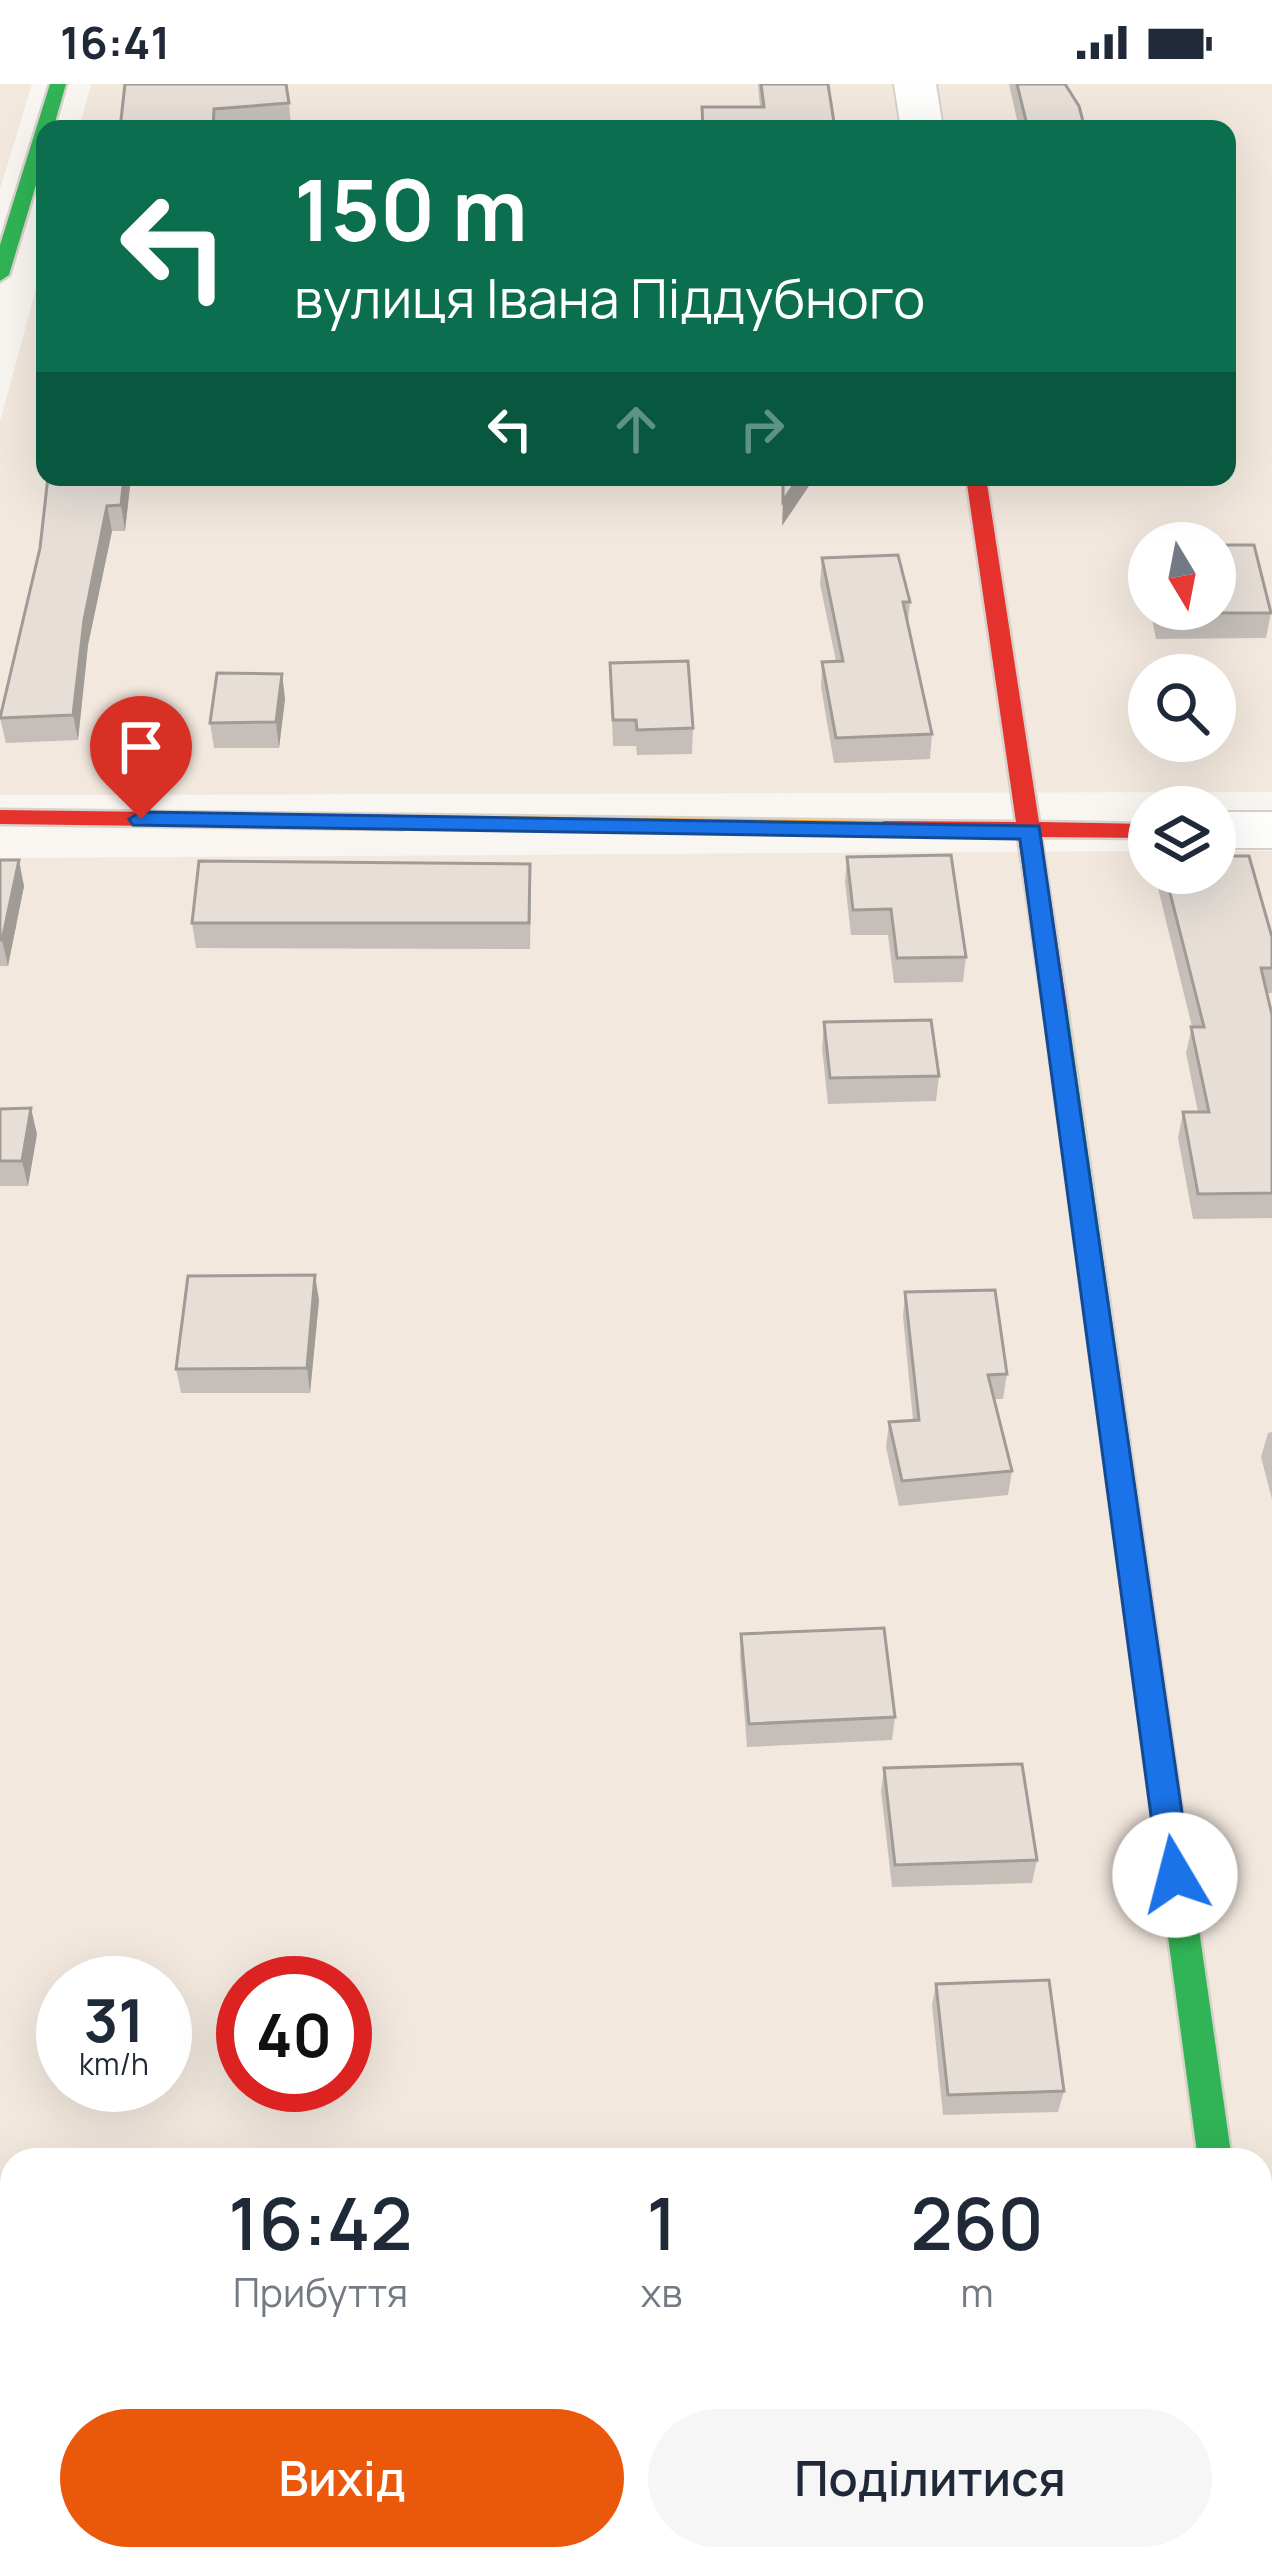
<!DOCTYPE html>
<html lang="uk">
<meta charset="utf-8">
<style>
body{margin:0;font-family:Manrope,sans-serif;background:#f6f6f7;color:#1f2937;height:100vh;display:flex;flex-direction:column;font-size:45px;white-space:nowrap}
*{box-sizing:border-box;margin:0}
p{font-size:39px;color:#747a83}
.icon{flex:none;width:66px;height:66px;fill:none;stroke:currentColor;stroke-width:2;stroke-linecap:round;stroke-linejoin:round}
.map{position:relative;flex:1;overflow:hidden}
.sheet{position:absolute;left:0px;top:2064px;width:1272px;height:423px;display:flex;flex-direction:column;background:#fff;border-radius:36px 36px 0 0;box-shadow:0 12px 48px #0002}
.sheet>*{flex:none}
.top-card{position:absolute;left:36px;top:36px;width:1200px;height:366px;border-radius:24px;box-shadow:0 12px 48px #0002;background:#0b6e4f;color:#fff;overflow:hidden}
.needle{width:78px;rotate:170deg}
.tools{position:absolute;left:1128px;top:438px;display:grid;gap:24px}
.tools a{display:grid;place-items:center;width:108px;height:108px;border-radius:50%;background:#fff;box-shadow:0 12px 48px #0002;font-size:60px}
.speed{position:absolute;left:36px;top:1872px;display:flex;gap:24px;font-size:60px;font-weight:700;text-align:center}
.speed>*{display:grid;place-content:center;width:156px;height:156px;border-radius:50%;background:#fff;box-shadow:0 12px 48px #0002;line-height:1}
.speed small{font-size:30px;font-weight:400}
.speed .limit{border:18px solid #d22;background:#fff;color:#111}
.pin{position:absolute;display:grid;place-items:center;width:102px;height:102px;color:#fff;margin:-123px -51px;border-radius:50% 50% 50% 0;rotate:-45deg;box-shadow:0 0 12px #0007}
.pin .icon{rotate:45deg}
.me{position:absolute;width:132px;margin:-66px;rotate:352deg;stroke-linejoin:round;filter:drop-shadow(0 0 9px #0008)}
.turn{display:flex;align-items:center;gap:42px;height:252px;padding:0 60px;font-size:54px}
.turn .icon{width:156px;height:156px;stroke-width:2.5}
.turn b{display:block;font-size:84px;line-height:102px}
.lanes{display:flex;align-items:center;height:114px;padding:0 60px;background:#0003;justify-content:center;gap:60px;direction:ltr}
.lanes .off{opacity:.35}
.eta{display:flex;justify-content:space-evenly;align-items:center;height:204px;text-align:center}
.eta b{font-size:72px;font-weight:600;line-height:84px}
.cta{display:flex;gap:24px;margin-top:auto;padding:24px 60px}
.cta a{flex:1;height:138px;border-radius:72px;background:#ea580c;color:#fff;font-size:48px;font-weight:600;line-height:138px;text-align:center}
.cta a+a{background:#f6f6f7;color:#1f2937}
.status{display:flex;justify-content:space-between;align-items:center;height:84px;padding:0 60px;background:#fff;direction:ltr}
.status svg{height:33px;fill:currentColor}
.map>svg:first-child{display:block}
.residential{fill:#f2e8de;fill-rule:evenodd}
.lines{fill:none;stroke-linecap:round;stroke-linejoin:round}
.street-casing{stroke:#d7d1cb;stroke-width:4}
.fast-casing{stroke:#d9d2cb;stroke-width:5}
.slow-casing{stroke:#d9d2cb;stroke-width:5}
.jam-casing{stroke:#d9d2cb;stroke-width:5}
.street{fill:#fefefd;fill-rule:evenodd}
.fast{fill:#30b455;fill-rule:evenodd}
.slow{fill:#ff9f0a;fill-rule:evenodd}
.jam{fill:#e5322d;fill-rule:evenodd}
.wall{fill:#c6bfb9}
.shaded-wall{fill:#a19b96}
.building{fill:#e6ded7;stroke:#a19b96;stroke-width:3}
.route{fill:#1a73e8;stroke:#114b97;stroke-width:3}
</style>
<div class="status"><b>16:41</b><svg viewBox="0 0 49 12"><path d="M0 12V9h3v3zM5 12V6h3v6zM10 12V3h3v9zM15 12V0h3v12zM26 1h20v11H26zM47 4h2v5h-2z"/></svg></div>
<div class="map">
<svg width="1272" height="2486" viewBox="0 0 1272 2486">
<rect width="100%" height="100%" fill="#f9f5f0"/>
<g class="residential">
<path d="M 0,0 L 32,0 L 0,105 Z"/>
<path d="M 91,0 L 1272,0 L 1272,708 L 0,711 L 0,338 L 45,171 L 45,393 L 1227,393 L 1227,45 L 79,45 ZM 1149,459 L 1215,459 L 1215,525 L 1149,525 ZM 1149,591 L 1215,591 L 1215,657 L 1149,657 Z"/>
<path d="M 1149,767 L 1149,789 L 1215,789 L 1215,767 L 1272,767 L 1272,2486 L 0,2486 L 0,774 ZM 63,1899 L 165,1899 L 165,2001 L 63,2001 ZM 243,1899 L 345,1899 L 345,2001 L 243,2001 ZM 12,2076 L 1260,2076 L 1260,2475 L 12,2475 Z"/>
</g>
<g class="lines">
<defs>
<g id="street">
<path d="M 894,0 L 936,0 L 943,45 L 901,45 Z"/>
<rect x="1215" y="728" width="57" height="36"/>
<path d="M 1260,2359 L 1272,2364 L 1272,2486 L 1226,2486 L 1224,2475 L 1260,2475 Z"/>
</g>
<g id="fast">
<path d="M 50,0 L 66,0 L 53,45 L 45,45 L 45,71 L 9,191 L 0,197 L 0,161 Z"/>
<path d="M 1056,921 L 1068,929 L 1232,2076 L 1198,2076 L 1044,929 Z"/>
</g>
<path id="slow" d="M 403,731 L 884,737 L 895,744 L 884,751 L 395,743 L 395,733 Z"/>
<g id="jam">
<path d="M 966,393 L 986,393 L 1039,738 L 1149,740 L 1149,754 L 1041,753 L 1068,929 L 1056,937 L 1044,929 L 1018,753 L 884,751 L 873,744 L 884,737 L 1016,738 Z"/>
<path d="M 0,726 L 403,731 L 414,738 L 403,745 L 0,740 Z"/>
</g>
</defs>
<use href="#street" class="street-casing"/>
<use href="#fast" class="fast-casing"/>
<use href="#slow" class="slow-casing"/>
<use href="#jam" class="jam-casing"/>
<use href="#street" class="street"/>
<use href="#fast" class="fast"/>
<use href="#slow" class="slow"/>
<use href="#jam" class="jam"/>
</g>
<g class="wall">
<path d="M 758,0 L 828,0 L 835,45 L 701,45 L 702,23 L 760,23 Z"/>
<path d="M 1009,0 L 1065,0 L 1085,45 L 1019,45 Z"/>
<path d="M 123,9 L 289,19 L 291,42 L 258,45 L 120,45 Z"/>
<path d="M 48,393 L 131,393 L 125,447 L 112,447 L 88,561 L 78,656 L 6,659 L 0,634 L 40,464 Z"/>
<path d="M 1146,461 L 1149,461 L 1149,520 L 1142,486 Z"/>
<path d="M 822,474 L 910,518 L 908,540 L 932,650 L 930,675 L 834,679 L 821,603 L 822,578 L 836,577 L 820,500 Z"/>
<path d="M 1150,525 L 1215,525 L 1271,529 L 1266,554 L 1156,555 Z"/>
<path d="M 610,579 L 693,644 L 692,670 L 637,671 L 636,662 L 613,662 Z"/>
<path d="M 282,590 L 285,615 L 279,664 L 214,664 L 210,639 Z"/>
<path d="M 847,773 L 966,873 L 963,898 L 894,899 L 888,851 L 851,851 L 845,798 Z"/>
<path d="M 0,776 L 24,802 L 8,882 L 0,882 Z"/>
<path d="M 1159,789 L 1215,789 L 1272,884 L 1272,909 L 1267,909 L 1272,931 L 1272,1134 L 1193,1135 L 1178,1054 L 1183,1028 L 1198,1028 L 1186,969 L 1192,943 L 1157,800 Z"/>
<path d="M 531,806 L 530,865 L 196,864 L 192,839 Z"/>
<path d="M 824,938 L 939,992 L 936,1017 L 828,1020 L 822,964 Z"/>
<path d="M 0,1025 L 37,1050 L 28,1102 L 0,1102 Z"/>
<path d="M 905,1208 L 1007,1290 L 1003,1315 L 994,1315 L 1012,1387 L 1008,1411 L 899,1422 L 886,1363 L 889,1338 L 913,1336 L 903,1232 Z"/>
<path d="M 319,1216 L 310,1309 L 181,1309 L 176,1285 Z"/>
<path d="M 1272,1348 L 1272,1415 L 1261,1373 L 1268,1349 Z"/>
<path d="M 741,1550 L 895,1633 L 892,1656 L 747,1663 L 740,1573 Z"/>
<path d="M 884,1684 L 1037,1776 L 1032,1799 L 892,1803 L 881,1707 Z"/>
<path d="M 936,1900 L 1064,2007 L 1058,2028 L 943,2031 L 932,1921 Z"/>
</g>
<g class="shaded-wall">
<path d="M 124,393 L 131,393 L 125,447 L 121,421 Z"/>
<path d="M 799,393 L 815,393 L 782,442 L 783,417 Z"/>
<path d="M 107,422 L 112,447 L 88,561 L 78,656 L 73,631 L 84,536 Z"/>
<path d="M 282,590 L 285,615 L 279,664 L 276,638 Z"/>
<path d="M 19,776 L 24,802 L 8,882 L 2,856 Z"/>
<path d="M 31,1024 L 37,1050 L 28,1102 L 22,1077 Z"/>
<path d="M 315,1191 L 319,1216 L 310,1309 L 307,1284 Z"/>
</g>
<g class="building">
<path d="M 125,0 L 286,0 L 289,19 L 214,25 L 213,45 L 120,45 Z"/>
<path d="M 761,0 L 828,0 L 835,45 L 703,45 L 702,23 L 764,23 Z"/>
<path d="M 1017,0 L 1065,0 L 1079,22 L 1085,45 L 1028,45 Z"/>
<path d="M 48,393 L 124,393 L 121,421 L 107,422 L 84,536 L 73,631 L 0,634 L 40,464 Z"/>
<path d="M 783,393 L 799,393 L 783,417 Z"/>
<path d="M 1215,461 L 1254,461 L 1271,529 L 1160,529 L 1159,525 L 1215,525 Z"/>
<path d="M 898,471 L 910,518 L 903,518 L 932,650 L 836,654 L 822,578 L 843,577 L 822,474 Z"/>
<path d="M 688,577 L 693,644 L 637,646 L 636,636 L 613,636 L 610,579 Z"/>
<path d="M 217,589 L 282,590 L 276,638 L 210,639 Z"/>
<path d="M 951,771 L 966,873 L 897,874 L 891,825 L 853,826 L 847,773 Z"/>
<path d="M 1215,772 L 1249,772 L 1272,853 L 1272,884 L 1261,884 L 1272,931 L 1272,1109 L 1198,1110 L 1183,1028 L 1209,1028 L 1191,943 L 1204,943 L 1165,789 L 1215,789 Z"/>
<path d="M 0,776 L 19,776 L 2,856 L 0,856 Z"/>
<path d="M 199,777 L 530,780 L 529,839 L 192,839 Z"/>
<path d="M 931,936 L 939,992 L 830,994 L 824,938 Z"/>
<path d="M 31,1024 L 22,1077 L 0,1077 L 0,1025 Z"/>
<path d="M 315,1191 L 307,1284 L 176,1285 L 188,1192 Z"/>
<path d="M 995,1206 L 1007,1290 L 988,1291 L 1012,1387 L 902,1397 L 889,1338 L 919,1336 L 905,1208 Z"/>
<path d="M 884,1544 L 895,1633 L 749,1640 L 741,1550 Z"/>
<path d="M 1022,1680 L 1037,1776 L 895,1781 L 884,1684 Z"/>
<path d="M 1049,1896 L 1064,2007 L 948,2011 L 936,1900 Z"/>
<path d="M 942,2475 L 1121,2475 L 1123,2486 L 887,2486 L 886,2480 Z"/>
</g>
<path class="route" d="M 141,728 L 1039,742 L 1191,1791 L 1186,1801 L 1164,1801 L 1159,1791 L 1020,755 L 133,741 L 129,735 Z"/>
</svg>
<div class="tools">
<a><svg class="needle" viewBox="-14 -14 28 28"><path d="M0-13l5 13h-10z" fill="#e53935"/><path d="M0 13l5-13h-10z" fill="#747a83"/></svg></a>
<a><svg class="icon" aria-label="search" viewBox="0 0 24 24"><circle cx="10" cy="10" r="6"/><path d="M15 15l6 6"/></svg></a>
<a><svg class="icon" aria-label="layers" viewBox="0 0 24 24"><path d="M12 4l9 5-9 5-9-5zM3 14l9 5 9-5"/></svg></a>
</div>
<div class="speed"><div>31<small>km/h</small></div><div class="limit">40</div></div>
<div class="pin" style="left:141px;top:735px;background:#d93025"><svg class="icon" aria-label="arrive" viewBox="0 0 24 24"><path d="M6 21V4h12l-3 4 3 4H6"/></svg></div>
<svg class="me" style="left:1175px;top:1791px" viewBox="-20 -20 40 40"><circle r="19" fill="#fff"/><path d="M0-13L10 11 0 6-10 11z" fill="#1a73e8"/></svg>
<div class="top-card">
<div class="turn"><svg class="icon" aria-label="left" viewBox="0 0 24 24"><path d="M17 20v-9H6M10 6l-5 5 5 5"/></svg><div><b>150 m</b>вулиця Івана Піддубного</div></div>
<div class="lanes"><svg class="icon" aria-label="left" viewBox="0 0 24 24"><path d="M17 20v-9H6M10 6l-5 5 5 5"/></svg><svg class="icon off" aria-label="ahead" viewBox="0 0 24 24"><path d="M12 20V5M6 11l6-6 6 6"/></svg><svg class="icon off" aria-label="right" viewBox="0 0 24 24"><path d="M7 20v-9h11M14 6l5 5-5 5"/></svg></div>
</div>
<section class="sheet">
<div class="eta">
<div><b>16:42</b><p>Прибуття</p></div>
<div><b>1</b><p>хв</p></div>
<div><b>260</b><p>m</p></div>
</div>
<div class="cta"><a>Вихід</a><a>Поділитися</a></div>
</section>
</div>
